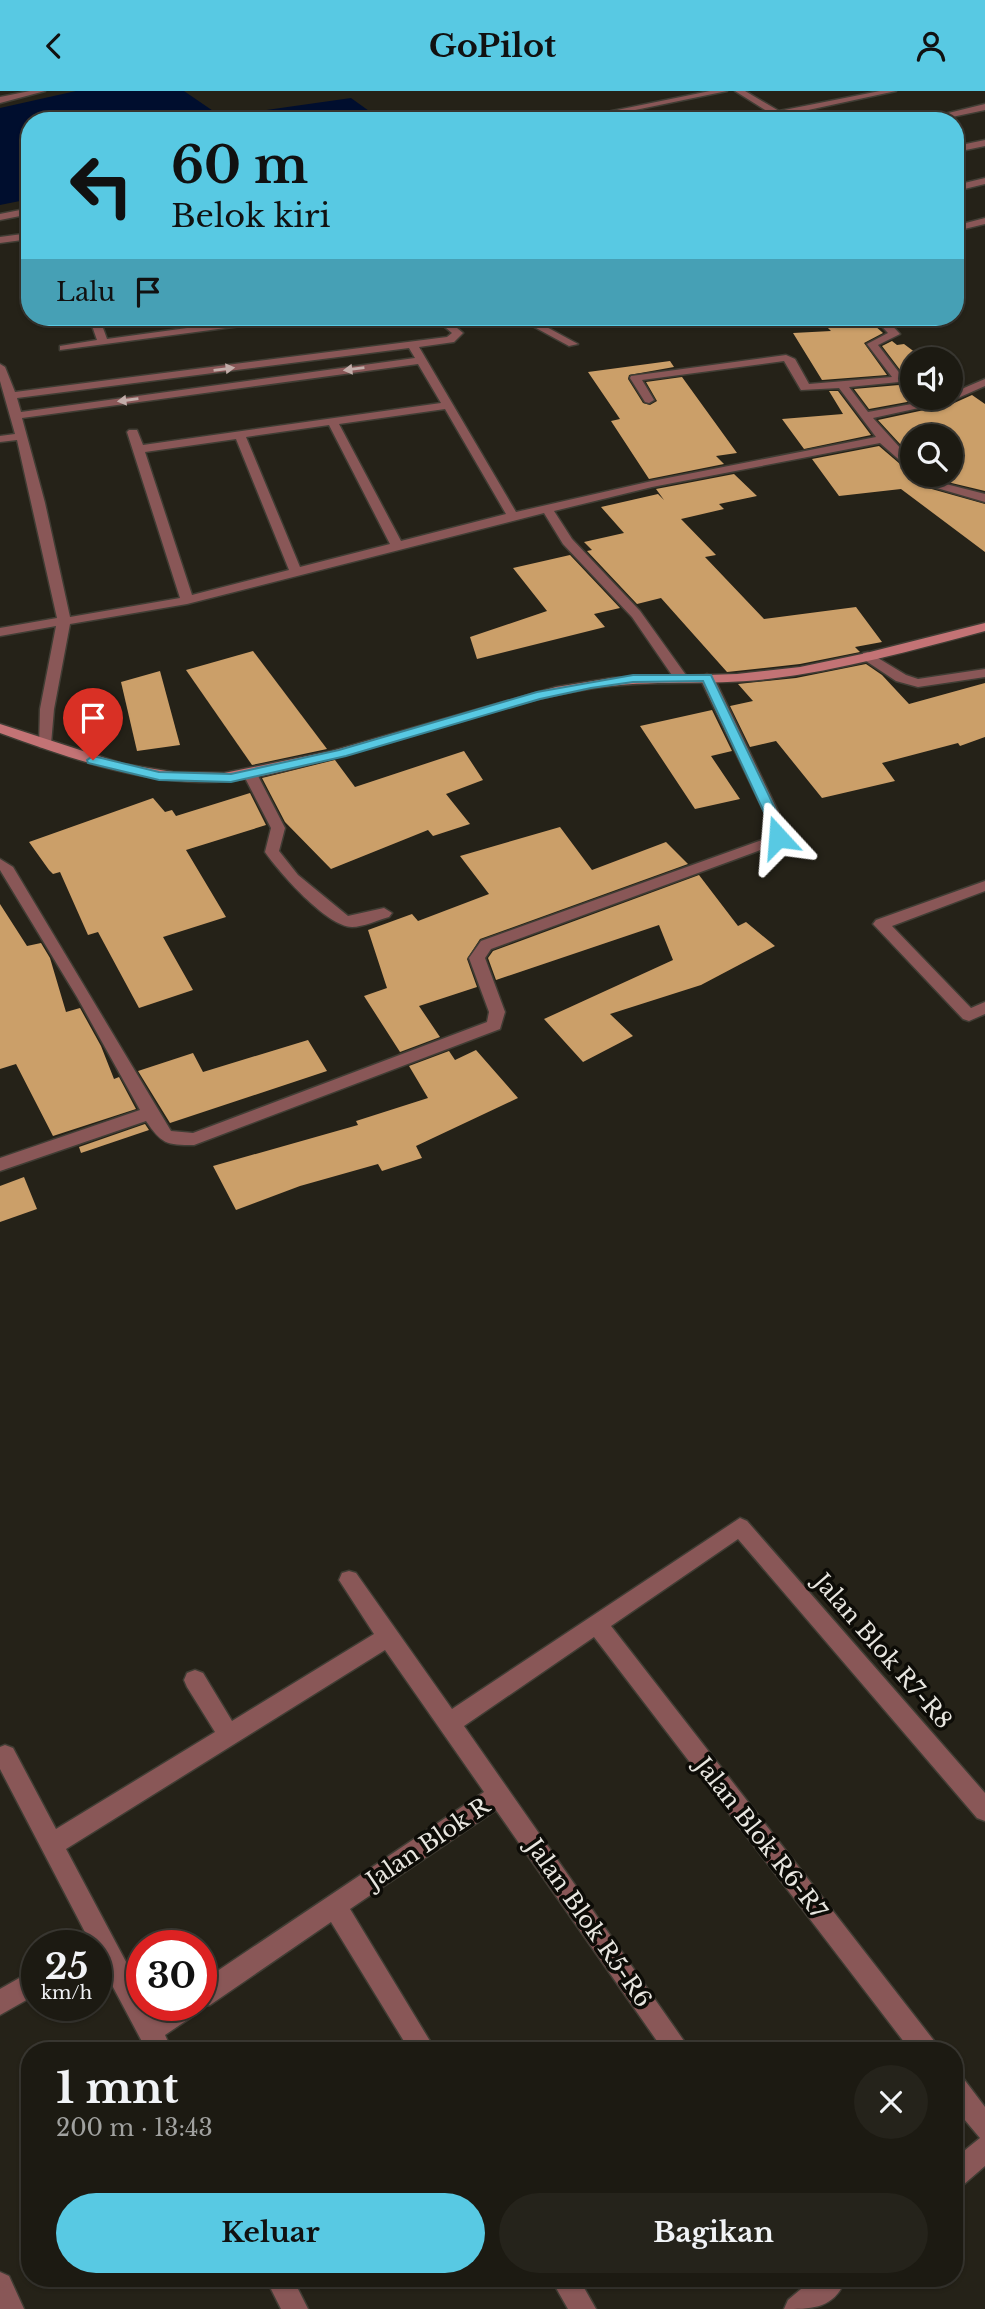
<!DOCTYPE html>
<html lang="id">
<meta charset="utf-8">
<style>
body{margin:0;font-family:"Libre Baskerville",serif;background:#25231b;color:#f1f3f6;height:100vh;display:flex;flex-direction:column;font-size:26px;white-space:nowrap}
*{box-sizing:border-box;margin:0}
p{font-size:23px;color:#a0a19f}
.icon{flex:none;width:38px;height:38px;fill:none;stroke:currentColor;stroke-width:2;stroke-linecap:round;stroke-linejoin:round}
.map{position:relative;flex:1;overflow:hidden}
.panel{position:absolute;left:21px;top:1951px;width:942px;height:245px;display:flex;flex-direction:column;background:#1c1a12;border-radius:28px;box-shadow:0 2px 5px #0004,0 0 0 2px #3a3832}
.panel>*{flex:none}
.hud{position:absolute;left:21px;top:21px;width:943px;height:214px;border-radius:28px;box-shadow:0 2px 5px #0004,0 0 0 2px #3a3832;background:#58c9e3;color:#111;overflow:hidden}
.controls{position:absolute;left:900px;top:256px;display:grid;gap:14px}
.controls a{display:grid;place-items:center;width:63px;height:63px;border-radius:50%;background:#1c1a12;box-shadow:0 2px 5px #0004,0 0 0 2px #3a3832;font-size:35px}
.speed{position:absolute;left:21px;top:1839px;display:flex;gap:14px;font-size:35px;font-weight:700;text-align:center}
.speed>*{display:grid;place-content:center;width:91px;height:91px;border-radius:50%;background:#1c1a12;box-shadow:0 2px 5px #0004,0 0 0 2px #3a3832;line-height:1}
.speed small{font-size:18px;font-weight:400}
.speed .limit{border:10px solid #d22;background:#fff;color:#111}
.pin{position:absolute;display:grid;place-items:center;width:60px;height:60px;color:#fff;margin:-72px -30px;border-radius:50% 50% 50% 0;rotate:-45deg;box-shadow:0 0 7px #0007}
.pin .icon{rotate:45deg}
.me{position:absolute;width:77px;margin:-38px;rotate:341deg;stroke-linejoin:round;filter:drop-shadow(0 0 5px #0008)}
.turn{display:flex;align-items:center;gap:24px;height:147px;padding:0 35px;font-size:32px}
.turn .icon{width:91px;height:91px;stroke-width:2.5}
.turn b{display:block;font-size:49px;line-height:60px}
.then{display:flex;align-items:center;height:66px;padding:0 35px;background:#0003;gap:14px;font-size:26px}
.round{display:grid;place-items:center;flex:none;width:74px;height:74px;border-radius:37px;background:#25231b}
.summary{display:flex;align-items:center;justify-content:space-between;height:119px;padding:0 35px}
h1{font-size:42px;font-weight:700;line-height:52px}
.button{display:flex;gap:14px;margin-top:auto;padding:14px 35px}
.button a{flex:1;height:80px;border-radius:42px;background:#58c9e3;color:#111;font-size:28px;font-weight:700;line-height:80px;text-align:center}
.button a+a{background:#25231b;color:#f1f3f6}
header{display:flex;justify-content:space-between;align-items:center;height:91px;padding:0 35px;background:#58c9e3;color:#111;font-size:32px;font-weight:700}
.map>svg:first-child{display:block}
.water{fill:#000e2e}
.building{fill:#cb9f69}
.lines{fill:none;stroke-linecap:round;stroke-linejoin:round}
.lane-casing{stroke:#403d34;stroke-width:3}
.street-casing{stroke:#403d34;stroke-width:3}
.secondary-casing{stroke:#403d34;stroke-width:3}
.lane{fill:#895757;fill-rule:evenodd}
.street{fill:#895757;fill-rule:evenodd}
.secondary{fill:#c37375;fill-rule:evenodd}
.oneway{fill:#c2ada9}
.route{fill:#58c9e3;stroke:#398394;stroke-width:2}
.labels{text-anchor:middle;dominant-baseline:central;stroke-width:7;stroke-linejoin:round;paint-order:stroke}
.near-street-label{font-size:23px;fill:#e8e6e0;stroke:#0d0c07}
</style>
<header><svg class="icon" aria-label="back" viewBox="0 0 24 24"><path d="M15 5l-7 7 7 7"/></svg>GoPilot<svg class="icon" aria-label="person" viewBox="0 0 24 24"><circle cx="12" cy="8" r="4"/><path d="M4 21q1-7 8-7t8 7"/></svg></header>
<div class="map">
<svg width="985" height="2218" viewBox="0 0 985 2218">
<rect width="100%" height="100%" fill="#252218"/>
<path class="water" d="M 76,0 L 184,0 L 219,24 L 231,24 L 351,7 L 383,30 L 30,30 L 30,108 L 0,114 L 0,17 Z"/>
<g class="building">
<path d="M 854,226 L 865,226 L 883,242 L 864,252 L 887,284 L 822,289 L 793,242 L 831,240 L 822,231 Z"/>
<path d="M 892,250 L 897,254 L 904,253 L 924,268 L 912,268 L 912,306 L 934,306 L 869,318 L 854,298 L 899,294 L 907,288 L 882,255 Z"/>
<path d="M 670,270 L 674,276 L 629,284 L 628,288 L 643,312 L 650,314 L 657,310 L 646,291 L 682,286 L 737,362 L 716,365 L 724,373 L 649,388 L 611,330 L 620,328 L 588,281 Z"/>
<path d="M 829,300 L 838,300 L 871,344 L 804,358 L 782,328 L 843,323 Z"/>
<path d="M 972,304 L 985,313 L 985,400 L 939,389 L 932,383 L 950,383 L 950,345 L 912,345 L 912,366 L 878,329 L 952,313 Z"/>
<path d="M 879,355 L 928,397 L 985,413 L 985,461 L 901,398 L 839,405 L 812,368 Z"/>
<path d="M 734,383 L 757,405 L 719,413 L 724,418 L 681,428 L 716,464 L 705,466 L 764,528 L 856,516 L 882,551 L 855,556 L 860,561 L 800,573 L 727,581 L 661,507 L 637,513 L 587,460 L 592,459 L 584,451 L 624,442 L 601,416 L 658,403 L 664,409 L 656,398 Z"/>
<path d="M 570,464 L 620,517 L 594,523 L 605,536 L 477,568 L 470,546 L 547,520 L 513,477 Z"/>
<path d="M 253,560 L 327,658 L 252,674 L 186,579 Z"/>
<path d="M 866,573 L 882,584 L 909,613 L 985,592 L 985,646 L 960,655 L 958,652 L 882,672 L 895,690 L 822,707 L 776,650 L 750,656 L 730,615 L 753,610 L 738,593 L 796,587 Z"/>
<path d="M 160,580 L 180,654 L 137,660 L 121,591 Z"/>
<path d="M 712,619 L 732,660 L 711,665 L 740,708 L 695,718 L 640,635 Z"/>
<path d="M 464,660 L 483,689 L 446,703 L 470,733 L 433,745 L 428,739 L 331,778 L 285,731 L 262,687 L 335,669 L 355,696 Z"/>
<path d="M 250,702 L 266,734 L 186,759 L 226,826 L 163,846 L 193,899 L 139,917 L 98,841 L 88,844 L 60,781 L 53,783 L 49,779 L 29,751 L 153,707 L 165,721 L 172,719 L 176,725 Z"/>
<path d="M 560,736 L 592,779 L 666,751 L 688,773 L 480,848 L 467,868 L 477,896 L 419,915 L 440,946 L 400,961 L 364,905 L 387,897 L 368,839 L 412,823 L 418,830 L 489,803 L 460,765 Z"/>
<path d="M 699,784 L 738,835 L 746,831 L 775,855 L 701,894 L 610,923 L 633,945 L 583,971 L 544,928 L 673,869 L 659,834 L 496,889 L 488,867 L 493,860 Z"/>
<path d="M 0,813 L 27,855 L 41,852 L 50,867 L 66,921 L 80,917 L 101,955 L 114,988 L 119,986 L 136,1018 L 53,1045 L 16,973 L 0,978 Z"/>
<path d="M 308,949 L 327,980 L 170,1032 L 138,980 L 193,962 L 203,981 Z"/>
<path d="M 476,959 L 518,1007 L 416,1055 L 422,1067 L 382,1080 L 378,1073 L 300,1095 L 236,1119 L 213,1075 L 358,1034 L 356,1030 L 428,1007 L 409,975 L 449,960 L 455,969 Z"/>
<path d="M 145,1033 L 149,1039 L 81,1062 L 79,1056 Z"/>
<path d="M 24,1086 L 37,1118 L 0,1131 L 0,1095 Z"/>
</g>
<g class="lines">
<defs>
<g id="lane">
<path d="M 30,0 L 45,0 L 0,12 L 0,6 Z"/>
<path d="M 868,561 L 906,584 L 918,588 L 985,578 L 985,586 L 918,596 L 896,590 L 863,568 L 863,562 Z"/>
</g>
<g id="street">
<path d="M 710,0 L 727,0 L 582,30 L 563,30 Z"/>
<path d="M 735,0 L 745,0 L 779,20 L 880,0 L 896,0 L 785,24 L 786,26 L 782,29 C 771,24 752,30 739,30 L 770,22 Z"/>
<path d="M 985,13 L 985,19 L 933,30 L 916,30 Z"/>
<path d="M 985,49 L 985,55 L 956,61 L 956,55 Z"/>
<path d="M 985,87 L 985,93 L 956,100 L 956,94 Z"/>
<path d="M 30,117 L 30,123 L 0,129 L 0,123 Z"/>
<path d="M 985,127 L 985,133 L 960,139 L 956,137 L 956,130 L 962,133 Z"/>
<path d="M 30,142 L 30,148 L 0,152 L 0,146 Z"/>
<path d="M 89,226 L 99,226 L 107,248 L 266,226 L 291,226 L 286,229 L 60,259 L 60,255 L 97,249 Z"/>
<path d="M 433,226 L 444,226 L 463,242 L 454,251 L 419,256 L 516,421 L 652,390 L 876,346 L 839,297 L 801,299 L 784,270 L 642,289 L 654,309 L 649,312 L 645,311 L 630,287 L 631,285 L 786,264 L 795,268 L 809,293 L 892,286 L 867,253 L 888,242 L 873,226 L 884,226 L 900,243 L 878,254 L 904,288 L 899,291 L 849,296 L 868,321 L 950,306 L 950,303 L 985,288 L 985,295 L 951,310 L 873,327 L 912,370 L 912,380 L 880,352 L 652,396 L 554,420 L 572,448 L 640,520 L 688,587 L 686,590 L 676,590 L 632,526 L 563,453 L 544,422 L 187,513 L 70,533 L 54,618 L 51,653 L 44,657 L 39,656 L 40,618 L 56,535 L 0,545 L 0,537 L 57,527 L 17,349 L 0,351 L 0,345 L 15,343 L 0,290 L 0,273 L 5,276 L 15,301 L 447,246 L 452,242 ZM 409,257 L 415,267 L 21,321 L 17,307 ZM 418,273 L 441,312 L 143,354 L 137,339 L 129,339 L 127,341 L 180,507 L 70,526 L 45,412 L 22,327 ZM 445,318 L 506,423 L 401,450 L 339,333 ZM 329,334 L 390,453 L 300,476 L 246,346 ZM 236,348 L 289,479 L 192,504 L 145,361 Z"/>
<path d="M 516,226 L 528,226 L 578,253 L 569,255 Z"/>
<path d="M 630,226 L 642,226 L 652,232 L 643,234 Z"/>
<path d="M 913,383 L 927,383 L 938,391 L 985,403 L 985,411 L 930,395 Z"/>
<path d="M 707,583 L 714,587 L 783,731 L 785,746 L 780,752 L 491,858 L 485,867 L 505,921 L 500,938 L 194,1054 C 166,1054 162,1053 146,1030 L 0,1080 L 0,1067 L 140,1019 L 77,906 L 0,779 L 0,768 L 13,776 L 171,1040 L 193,1042 L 487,931 L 489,921 L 469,867 L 481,850 L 770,746 L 769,731 L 700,587 Z"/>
<path d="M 250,679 L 257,683 L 285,737 L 279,760 L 298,784 L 348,825 L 384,817 L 392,822 L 389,826 C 378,829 363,836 352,836 C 326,835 279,781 265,761 L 271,737 L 243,683 Z"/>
<path d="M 985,790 L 985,800 L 892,835 L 971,917 L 985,911 L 985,923 L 969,930 L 963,928 L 873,833 L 876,829 Z"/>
<path d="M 740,1427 L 747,1430 L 985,1702 L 985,1730 L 977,1727 L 738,1448 L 611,1535 L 935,1951 L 938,1960 L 911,1960 L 594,1546 L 464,1635 L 691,1960 L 664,1960 L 496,1719 L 350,1818 L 436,1960 L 410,1960 L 331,1831 L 210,1914 L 198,1916 L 196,1923 L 165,1944 L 172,1960 L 147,1960 L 96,1864 L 96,1855 L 77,1855 L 81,1847 L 86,1843 L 0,1678 L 0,1656 L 5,1654 L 13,1657 L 56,1738 L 215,1641 L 187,1596 L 184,1589 L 187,1582 L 195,1579 L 203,1582 L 232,1630 L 374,1543 L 339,1489 L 342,1482 L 349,1480 L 356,1482 L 452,1618 ZM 385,1559 L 484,1701 L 201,1891 L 201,1914 L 165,1914 L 153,1923 L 149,1914 L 142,1914 L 142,1901 L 66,1758 Z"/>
<path d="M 37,1877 L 37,1903 L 0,1924 L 0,1898 Z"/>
<path d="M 954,1984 L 963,1987 L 985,2016 L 985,2075 L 963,2094 L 954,2098 L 954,2068 L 980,2047 L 954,2016 Z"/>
<path d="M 0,2181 L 9,2185 L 24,2218 L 0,2218 Z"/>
<path d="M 266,2188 L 293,2188 L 308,2218 L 281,2218 Z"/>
<path d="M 551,2188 L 579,2188 L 596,2218 L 568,2218 Z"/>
<path d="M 813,2188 L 846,2188 C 834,2218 812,2218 784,2218 L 788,2209 Z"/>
</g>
<path id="secondary" d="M 985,532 L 985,540 C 914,559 842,579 768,588 C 711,595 652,588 594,597 C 498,612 408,649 314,672 C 276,682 238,692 199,691 C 130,689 64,665 0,642 L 0,633 L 123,673 L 173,681 L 224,682 L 332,660 L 556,596 L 612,587 L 737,583 L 800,576 L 862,563 Z"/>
</defs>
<use href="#lane" class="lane-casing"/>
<use href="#street" class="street-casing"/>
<use href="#secondary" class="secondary-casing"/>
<use href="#lane" class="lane"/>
<use href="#street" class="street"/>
<use href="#secondary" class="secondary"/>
</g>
<defs><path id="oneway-solid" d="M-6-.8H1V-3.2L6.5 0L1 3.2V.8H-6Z" transform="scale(1.75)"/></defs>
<g class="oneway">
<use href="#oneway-solid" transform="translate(224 278) rotate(-7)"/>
<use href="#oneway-solid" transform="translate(354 278) rotate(173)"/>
<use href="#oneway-solid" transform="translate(128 309) rotate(172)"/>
</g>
<path class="route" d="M 633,584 L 711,584 L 782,732 L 783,749 L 778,750 L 772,746 L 769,732 L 703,590 L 633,591 L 591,597 L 540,608 L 346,665 L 231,691 L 159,689 L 88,672 L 87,669 L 93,665 L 159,681 L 231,683 L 339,659 L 537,601 Z"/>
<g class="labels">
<g class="near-street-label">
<text transform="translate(883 1560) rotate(49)">Jalan Blok R7-R8</text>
<text transform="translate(761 1747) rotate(52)">Jalan Blok R6-R7</text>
<text transform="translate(428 1752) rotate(-34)">Jalan Blok R</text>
<text transform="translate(589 1832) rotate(55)">Jalan Blok R5-R6</text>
</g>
</g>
</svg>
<div class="controls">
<a><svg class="icon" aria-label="sound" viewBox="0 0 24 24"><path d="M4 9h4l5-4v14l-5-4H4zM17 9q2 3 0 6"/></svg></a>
<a><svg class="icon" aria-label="search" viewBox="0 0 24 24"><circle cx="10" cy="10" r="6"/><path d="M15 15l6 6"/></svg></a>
</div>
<div class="speed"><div>25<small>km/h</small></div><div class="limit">30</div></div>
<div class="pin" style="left:93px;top:669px;background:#d93025"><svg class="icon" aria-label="arrive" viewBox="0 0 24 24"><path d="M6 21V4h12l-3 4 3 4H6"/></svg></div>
<svg class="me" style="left:778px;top:746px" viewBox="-20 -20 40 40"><path d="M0-17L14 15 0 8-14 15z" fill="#58c9e3" stroke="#fff" stroke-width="4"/></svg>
<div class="hud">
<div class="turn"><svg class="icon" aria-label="left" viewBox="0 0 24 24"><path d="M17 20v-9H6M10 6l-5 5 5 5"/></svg><div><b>60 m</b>Belok kiri</div></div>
<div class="then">Lalu<svg class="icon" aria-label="arrive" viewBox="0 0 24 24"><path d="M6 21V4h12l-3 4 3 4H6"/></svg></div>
</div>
<section class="panel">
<div class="summary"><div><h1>1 mnt</h1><p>200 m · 13:43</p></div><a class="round"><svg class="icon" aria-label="close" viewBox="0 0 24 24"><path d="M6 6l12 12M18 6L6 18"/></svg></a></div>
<div class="button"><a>Keluar</a><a>Bagikan</a></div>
</section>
</div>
